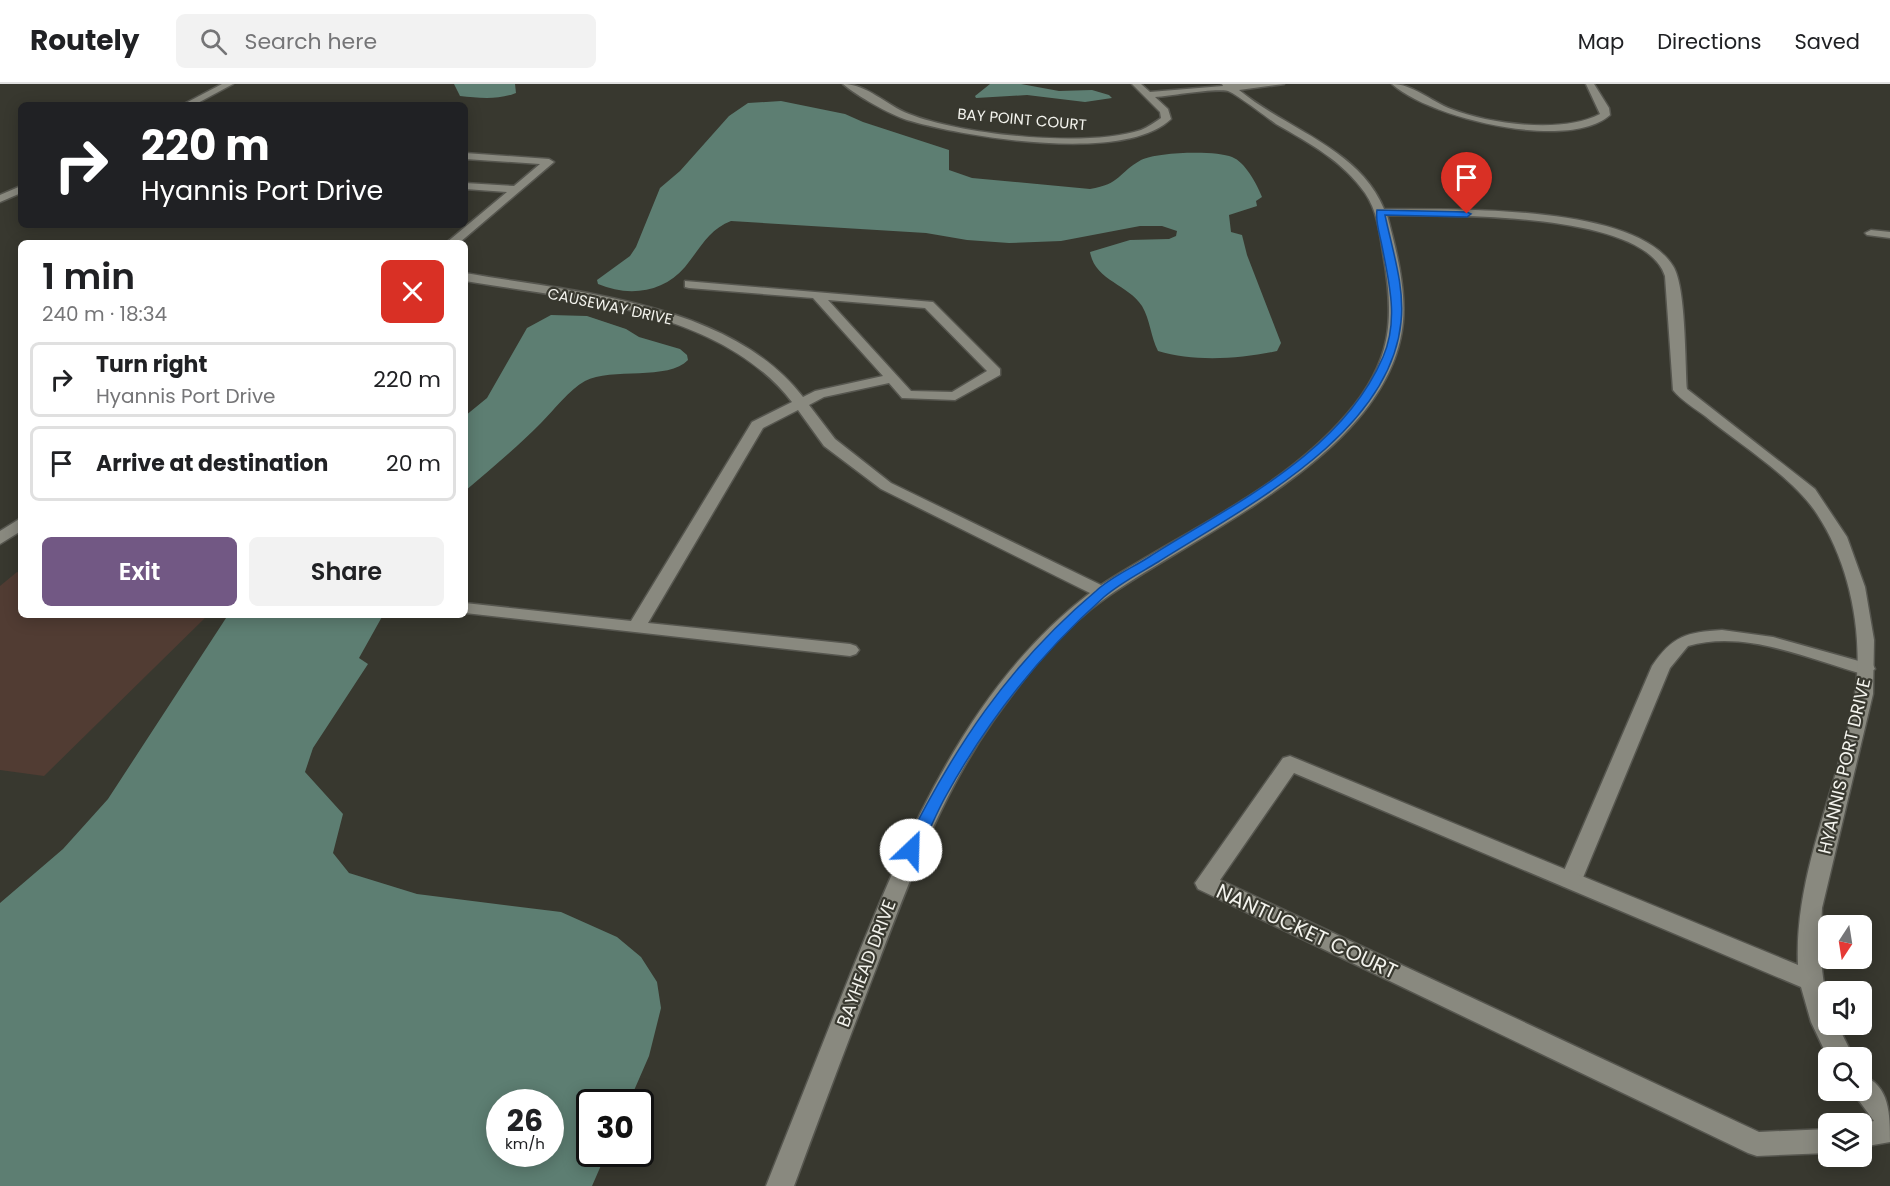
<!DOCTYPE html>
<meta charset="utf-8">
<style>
body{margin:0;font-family:Poppins,sans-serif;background:#f2f2f2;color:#202124;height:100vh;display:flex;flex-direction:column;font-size:22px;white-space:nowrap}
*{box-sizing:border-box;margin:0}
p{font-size:20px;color:#757577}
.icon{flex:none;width:33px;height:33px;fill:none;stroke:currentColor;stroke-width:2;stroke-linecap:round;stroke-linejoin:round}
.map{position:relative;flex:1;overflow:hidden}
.panel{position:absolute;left:18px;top:156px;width:450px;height:378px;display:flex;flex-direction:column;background:#fff;border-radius:9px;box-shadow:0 3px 15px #0003}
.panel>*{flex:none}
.hud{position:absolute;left:18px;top:18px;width:450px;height:126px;border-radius:9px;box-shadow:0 3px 15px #0003;background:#202124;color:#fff;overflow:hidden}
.needle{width:39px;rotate:192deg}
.tools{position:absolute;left:1818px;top:831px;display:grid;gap:12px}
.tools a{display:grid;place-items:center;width:54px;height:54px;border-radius:9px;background:#fff;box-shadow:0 3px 15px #0003;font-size:30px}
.speed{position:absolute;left:486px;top:1005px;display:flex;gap:12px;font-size:30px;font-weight:700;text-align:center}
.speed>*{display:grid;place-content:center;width:78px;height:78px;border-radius:50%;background:#fff;box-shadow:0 3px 15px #0003;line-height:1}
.speed small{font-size:15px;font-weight:400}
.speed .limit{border:3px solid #111;border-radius:9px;background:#fff;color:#111}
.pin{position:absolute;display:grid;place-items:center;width:51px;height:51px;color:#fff;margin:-62px -26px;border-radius:50% 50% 50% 0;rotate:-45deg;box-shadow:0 0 6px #0007}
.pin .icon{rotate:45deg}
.me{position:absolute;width:66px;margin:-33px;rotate:24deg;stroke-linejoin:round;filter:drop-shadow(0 0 4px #0008)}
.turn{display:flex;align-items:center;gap:21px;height:126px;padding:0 24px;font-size:27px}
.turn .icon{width:78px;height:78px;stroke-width:2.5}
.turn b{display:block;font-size:42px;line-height:51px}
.round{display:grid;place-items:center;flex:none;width:63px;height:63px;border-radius:9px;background:#f2f2f2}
.head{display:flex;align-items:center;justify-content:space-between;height:102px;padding:0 24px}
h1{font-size:36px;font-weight:600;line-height:45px}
.button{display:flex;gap:12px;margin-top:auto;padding:12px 24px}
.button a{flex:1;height:69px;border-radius:9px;background:#725884;color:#fff;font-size:24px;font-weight:600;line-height:69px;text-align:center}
.button a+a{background:#f2f2f2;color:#202124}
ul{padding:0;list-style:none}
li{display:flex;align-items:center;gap:18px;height:75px;margin:0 12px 9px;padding:0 12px;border:3px solid #e0e0e0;border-radius:9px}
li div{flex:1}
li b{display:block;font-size:22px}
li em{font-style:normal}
header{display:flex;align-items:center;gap:36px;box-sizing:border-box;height:84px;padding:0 30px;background:#fff;border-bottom:2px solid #e0e0e0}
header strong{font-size:28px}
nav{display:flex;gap:33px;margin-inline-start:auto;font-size:21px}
.search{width:420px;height:54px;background:#f2f2f2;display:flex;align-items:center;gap:15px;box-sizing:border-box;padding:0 21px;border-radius:9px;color:#757577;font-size:22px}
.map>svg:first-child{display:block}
.green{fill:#513c33}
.water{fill:#5d7e72;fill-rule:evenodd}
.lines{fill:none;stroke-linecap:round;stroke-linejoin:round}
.service-casing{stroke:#56564f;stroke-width:3}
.minor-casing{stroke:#56564f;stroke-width:3}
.service{fill:#89897f;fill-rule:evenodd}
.minor{fill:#89897f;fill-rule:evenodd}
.route{fill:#1a73e8;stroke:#114b97;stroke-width:1.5}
.labels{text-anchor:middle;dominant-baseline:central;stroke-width:4.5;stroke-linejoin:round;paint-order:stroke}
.far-street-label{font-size:15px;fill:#f3f3ed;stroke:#38382f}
.street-label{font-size:18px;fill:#f3f3ed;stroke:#38382f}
.near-street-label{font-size:21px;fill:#f3f3ed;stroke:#38382f}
</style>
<header>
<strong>Routely</strong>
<div class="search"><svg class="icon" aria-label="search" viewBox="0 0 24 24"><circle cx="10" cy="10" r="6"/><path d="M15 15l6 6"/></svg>Search here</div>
<nav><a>Map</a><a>Directions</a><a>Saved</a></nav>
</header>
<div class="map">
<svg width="1890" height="1102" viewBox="0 0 1890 1102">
<rect width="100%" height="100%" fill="#38382f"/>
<path class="green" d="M 17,488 L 21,489 L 21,531 L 208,531 L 44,692 L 0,686 L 0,502 Z"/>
<g class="water">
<path d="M 454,0 L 515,0 L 516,9 C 498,16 479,14 460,12 Z"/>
<path d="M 990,0 L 1021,0 L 1059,7 L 1092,6 L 1109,11 L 1112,14 L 1085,18 L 1027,11 L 976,14 L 975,12 Z"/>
<path d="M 781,17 L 845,30 L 863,38 L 949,66 L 949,86 L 972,94 L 1090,105 C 1121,100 1118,89 1141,76 C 1156,68 1216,66 1232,73 C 1245,78 1257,100 1262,113 L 1256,117 L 1257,122 L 1229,131 L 1231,148 L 1242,151 L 1247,171 L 1281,259 L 1277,267 C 1240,275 1194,278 1158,267 C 1151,254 1150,235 1142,222 C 1128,200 1095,197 1090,168 L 1130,156 L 1169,155 L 1176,152 L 1177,147 L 1162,142 L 1140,142 L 1061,157 L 1009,159 L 967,156 L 926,149 L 731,137 C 709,145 699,166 685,183 C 663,209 628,213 598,200 L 597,196 L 630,172 L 636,163 L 660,104 L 680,87 L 729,32 L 748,19 Z"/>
<path d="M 551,231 L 587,232 L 626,245 L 639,253 L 680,265 L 687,271 L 688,276 C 669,297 611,283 585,297 C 569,306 554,326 541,339 C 517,363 491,385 465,407 L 465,332 L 487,314 L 527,244 Z"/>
<path d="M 228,531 L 383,531 L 359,574 L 368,580 L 313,664 L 305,688 L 343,730 L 333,769 L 349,789 L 417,810 L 561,828 L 617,853 L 641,873 L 657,898 L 661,924 L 649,972 L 629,1018 L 590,1018 L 590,1070 L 606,1070 L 592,1102 L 0,1102 L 0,819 L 63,765 L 108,715 ZM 550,1018 L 550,1070 L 500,1070 L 500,1018 Z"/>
</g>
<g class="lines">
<defs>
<path id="service" d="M 1722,546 L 1773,553 L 1873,581 L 1875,585 L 1866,591 C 1811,576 1746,545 1688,562 L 1670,584 L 1582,796 L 1579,802 L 1571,804 L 1563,802 L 1560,796 L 1652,582 C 1672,552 1687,548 1722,546 Z"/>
<g id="minor">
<path d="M 222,0 L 233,0 L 194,21 L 182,21 Z"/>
<path d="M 843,0 C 867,0 886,21 909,30 C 962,51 1087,64 1141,46 C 1148,43 1155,38 1161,34 L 1160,28 L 1132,0 L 1141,0 L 1150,8 L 1223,2 L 1222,0 L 1284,0 L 1239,6 C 1286,45 1359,64 1384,125 C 1452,126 1634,119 1673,182 C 1686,202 1685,278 1687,305 L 1815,405 L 1847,453 L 1865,503 L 1874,556 L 1873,610 L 1822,824 C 1821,844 1820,865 1822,885 C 1824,904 1828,921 1828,940 L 1837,940 L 1854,974 L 1828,974 L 1811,938 L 1801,903 L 1294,689 L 1220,796 L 1759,1048 L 1828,1045 L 1828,1069 L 1757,1072 L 1748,1069 L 1198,805 L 1195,799 L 1283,674 L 1290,672 L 1798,881 C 1794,787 1840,701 1855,610 C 1864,551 1850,480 1817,430 C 1794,394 1739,360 1705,332 C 1694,324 1681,316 1673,306 L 1665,192 C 1644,126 1444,132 1387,131 C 1396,164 1406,204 1403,238 C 1391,368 1201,447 1107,513 C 1062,544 1025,592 993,637 C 941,711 909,798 877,882 C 849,955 821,1029 794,1102 L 766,1102 C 795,1030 823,958 852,886 C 908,748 968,602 1090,509 L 881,405 L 824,362 L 798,326 L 763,344 L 648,539 L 850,560 L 856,562 L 859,566 L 856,570 L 850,572 L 465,529 L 465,519 L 631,537 L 752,338 L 792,318 C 720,225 573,215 465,197 L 465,189 C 574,208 730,218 803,313 L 815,307 L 883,292 L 813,214 L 689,204 L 685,203 L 685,197 L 933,218 L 1000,285 L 1000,291 L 955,316 L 902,314 L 889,299 L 824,313 L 809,321 L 835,355 L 891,399 L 1101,501 C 1183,448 1282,406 1347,330 C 1392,278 1395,235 1383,169 C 1380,149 1377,126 1365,109 C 1343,77 1309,59 1276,40 C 1268,34 1233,8 1228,7 C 1212,4 1173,12 1155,13 L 1168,25 L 1171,35 C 1125,80 964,53 907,36 C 889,30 857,12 843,0 ZM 828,216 L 925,224 L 987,287 L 952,308 L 911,307 Z"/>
<path d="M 1392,0 C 1412,0 1431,17 1451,25 C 1489,40 1563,50 1600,30 L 1586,0 L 1594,0 L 1609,24 L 1610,31 C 1569,68 1429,34 1392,0 Z"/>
<path d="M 465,69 L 549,75 L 554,78 L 459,159 L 446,159 L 507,108 L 465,105 L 465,99 L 514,102 L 540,80 L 465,75 Z"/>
<path d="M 21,102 L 21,109 L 0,118 L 0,111 Z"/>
<path d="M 1871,146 L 1890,148 L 1890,154 L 1867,151 L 1865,149 Z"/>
<path d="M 21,434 L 21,447 L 0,460 L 0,447 Z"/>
<path d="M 1862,991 C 1890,1002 1890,1030 1890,1058 L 1862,1063 L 1861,1040 L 1874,1037 L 1851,1006 L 1862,1006 Z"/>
</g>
</defs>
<use href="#service" class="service-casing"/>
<use href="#minor" class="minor-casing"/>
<use href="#service" class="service"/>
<use href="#minor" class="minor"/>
</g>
<path class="route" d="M 1377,126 L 1467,128 L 1471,130 L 1467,133 L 1385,131 C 1392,165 1405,203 1401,238 C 1390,351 1243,424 1158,478 C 1140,489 1120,499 1104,513 C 1040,570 989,634 947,710 C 936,729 928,751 917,771 L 905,771 L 903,766 C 953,665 1008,581 1096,507 C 1111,493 1132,484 1149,473 C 1234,419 1341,370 1383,273 C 1399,237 1389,198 1382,162 C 1380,151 1375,137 1377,126 Z"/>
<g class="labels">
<g class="far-street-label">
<text transform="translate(1022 35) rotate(5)">BAY POINT COURT</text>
<text transform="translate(610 222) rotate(12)">CAUSEWAY DRIVE</text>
</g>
<g class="street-label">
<text transform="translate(1844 682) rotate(-77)">HYANNIS PORT DRIVE</text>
<text transform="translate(866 879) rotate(-69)">BAYHEAD DRIVE</text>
</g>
<g class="near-street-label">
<text transform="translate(1307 847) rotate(25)">NANTUCKET COURT</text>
</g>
</g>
</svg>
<div class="tools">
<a><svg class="needle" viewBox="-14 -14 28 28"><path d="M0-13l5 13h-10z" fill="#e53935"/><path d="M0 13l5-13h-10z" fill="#757577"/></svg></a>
<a><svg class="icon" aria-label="sound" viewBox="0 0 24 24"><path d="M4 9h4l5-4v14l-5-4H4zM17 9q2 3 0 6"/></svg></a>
<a><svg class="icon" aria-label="search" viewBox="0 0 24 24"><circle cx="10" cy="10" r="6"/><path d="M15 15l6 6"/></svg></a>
<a><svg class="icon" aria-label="layers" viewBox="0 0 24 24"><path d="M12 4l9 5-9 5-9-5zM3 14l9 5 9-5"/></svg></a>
</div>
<div class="speed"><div>26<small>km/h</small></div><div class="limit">30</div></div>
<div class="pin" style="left:1467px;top:130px;background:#d93025"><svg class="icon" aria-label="arrive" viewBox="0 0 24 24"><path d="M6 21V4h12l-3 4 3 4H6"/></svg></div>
<svg class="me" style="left:911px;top:766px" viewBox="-20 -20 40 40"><circle r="19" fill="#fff"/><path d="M0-13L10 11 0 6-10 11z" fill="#1a73e8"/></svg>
<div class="hud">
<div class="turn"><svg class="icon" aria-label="right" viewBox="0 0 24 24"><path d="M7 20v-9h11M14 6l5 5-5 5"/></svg><div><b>220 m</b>Hyannis Port Drive</div></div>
</div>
<section class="panel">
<div class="head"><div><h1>1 min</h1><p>240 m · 18:34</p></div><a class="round" style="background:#d93025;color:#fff"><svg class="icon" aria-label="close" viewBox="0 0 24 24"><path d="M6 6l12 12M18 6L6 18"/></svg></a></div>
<ul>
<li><svg class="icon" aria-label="right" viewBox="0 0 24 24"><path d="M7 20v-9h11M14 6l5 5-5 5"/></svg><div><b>Turn right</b><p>Hyannis Port Drive</p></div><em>220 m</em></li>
<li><svg class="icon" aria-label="arrive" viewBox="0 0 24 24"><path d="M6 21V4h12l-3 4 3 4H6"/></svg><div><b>Arrive at destination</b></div><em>20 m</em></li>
</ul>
<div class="button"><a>Exit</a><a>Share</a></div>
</section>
</div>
